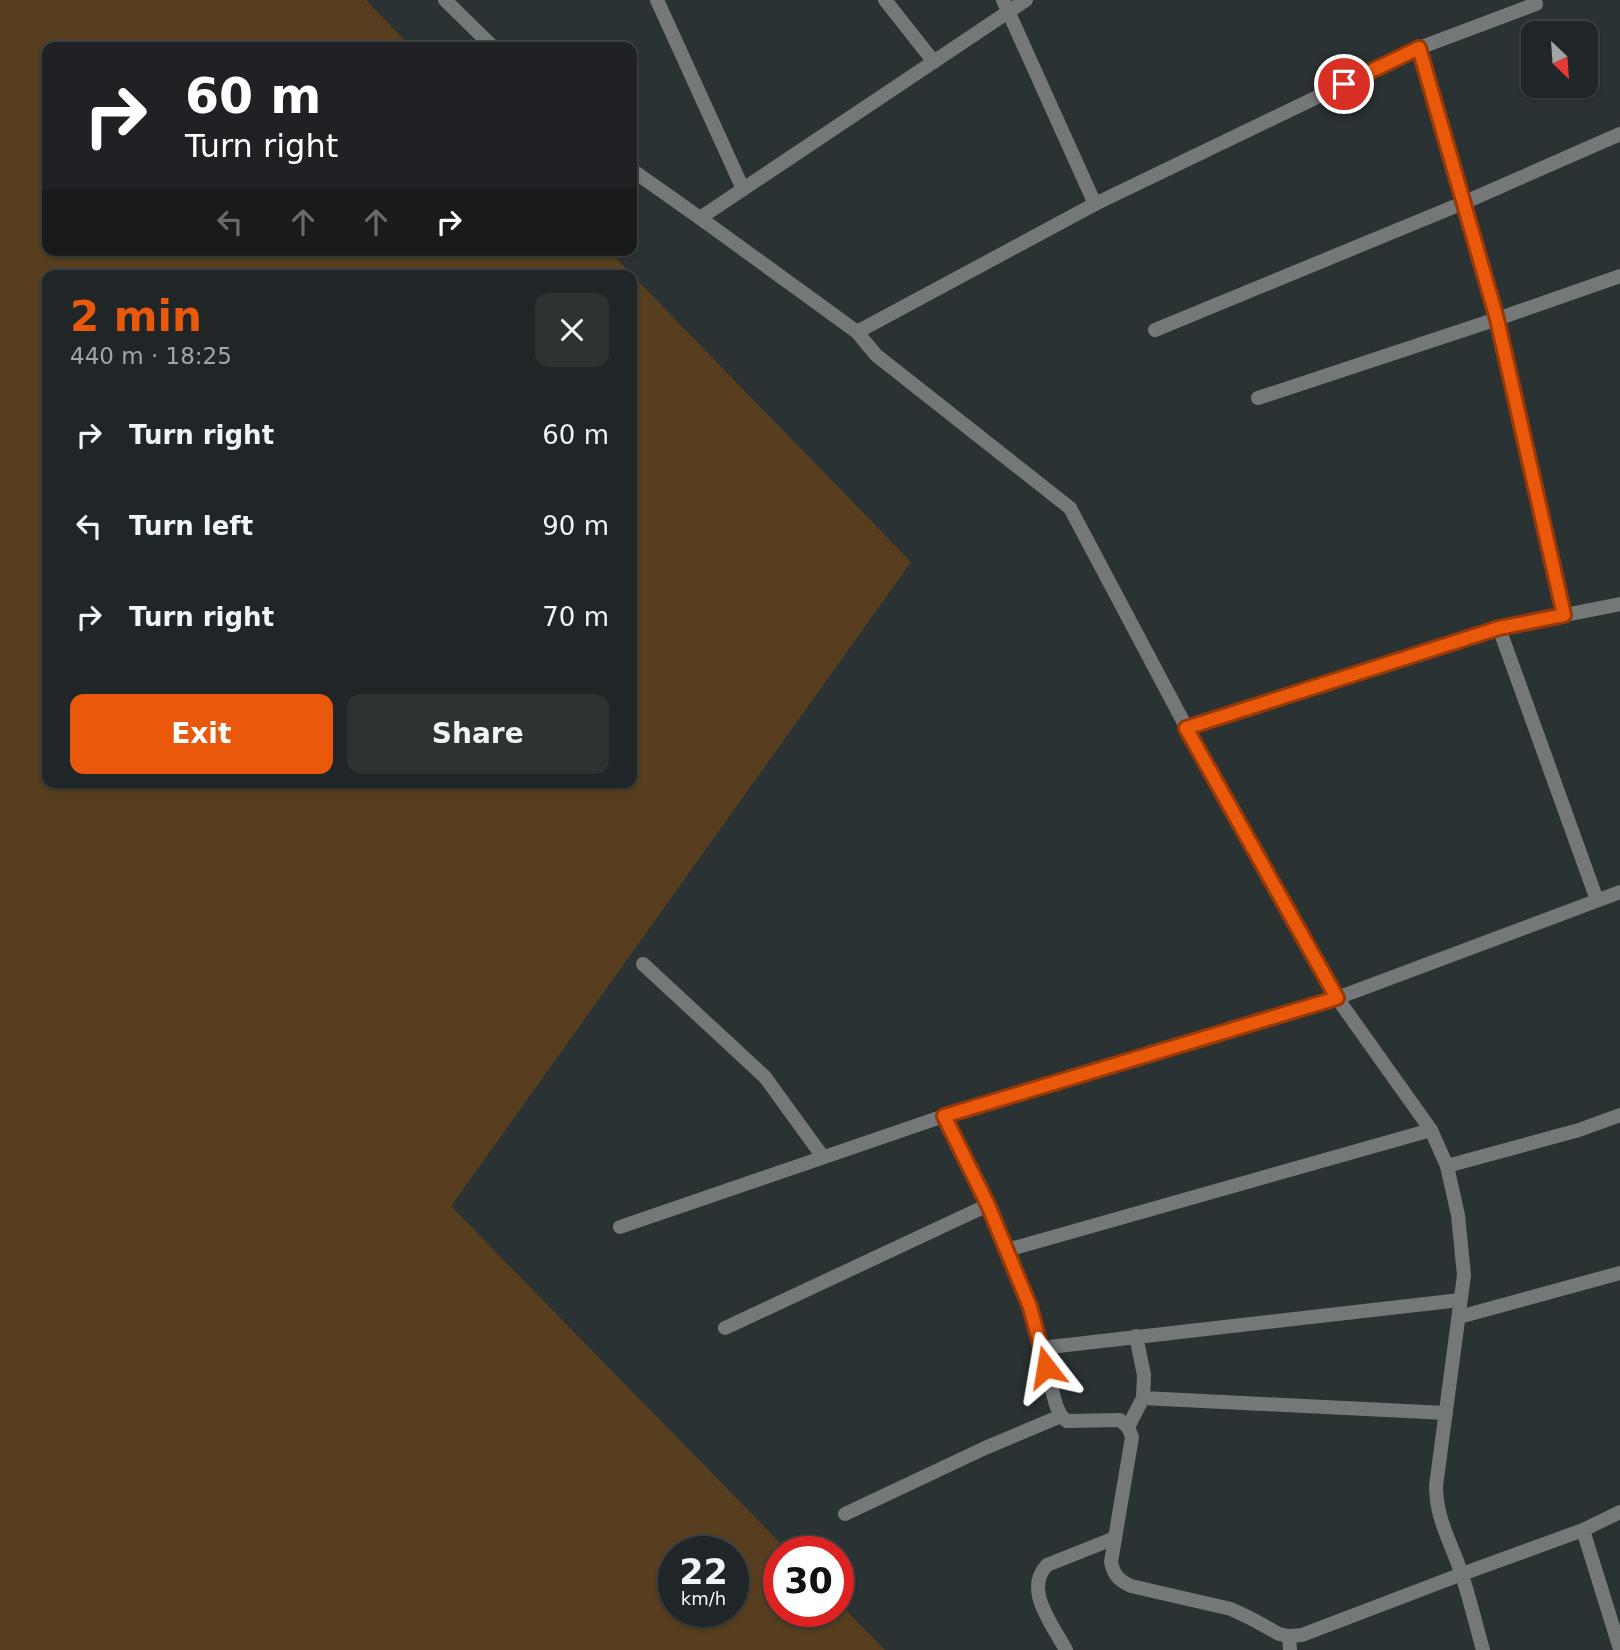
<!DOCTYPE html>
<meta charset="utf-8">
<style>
body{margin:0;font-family:"DejaVu Sans",sans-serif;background:#2d3233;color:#f1f3f6;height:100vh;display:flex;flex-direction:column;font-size:26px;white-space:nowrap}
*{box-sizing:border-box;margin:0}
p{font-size:23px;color:#a2a5a7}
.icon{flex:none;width:38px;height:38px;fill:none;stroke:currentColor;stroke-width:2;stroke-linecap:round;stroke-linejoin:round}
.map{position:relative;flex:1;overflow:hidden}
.details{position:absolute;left:42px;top:270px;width:595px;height:518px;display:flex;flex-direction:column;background:#202627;border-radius:14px;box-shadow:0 2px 5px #0004,0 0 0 2px #3d4344}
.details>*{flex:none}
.hud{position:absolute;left:42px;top:42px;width:595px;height:214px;border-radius:14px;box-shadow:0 2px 5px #0004,0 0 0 2px #3d4344;background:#202124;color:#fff;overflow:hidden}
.needle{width:46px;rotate:155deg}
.buttons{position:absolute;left:1521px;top:21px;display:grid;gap:14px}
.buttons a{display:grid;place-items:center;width:77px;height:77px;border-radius:14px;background:#202627;box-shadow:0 2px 5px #0004,0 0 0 2px #3d4344;font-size:35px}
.speed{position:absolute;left:658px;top:1536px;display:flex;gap:14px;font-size:35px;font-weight:700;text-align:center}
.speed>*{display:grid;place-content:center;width:91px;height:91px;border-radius:50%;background:#202627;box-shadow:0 2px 5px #0004,0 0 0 2px #3d4344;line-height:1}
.speed small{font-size:18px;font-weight:400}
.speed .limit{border:10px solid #d22;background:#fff;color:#111}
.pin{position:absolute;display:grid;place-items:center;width:60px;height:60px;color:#fff;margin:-30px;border:4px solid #fff;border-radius:50%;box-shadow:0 2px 7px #0007}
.me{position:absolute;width:77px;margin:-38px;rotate:346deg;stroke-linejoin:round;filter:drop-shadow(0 0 5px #0008)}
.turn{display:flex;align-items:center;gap:24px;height:147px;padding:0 28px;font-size:32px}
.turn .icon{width:91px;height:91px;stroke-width:2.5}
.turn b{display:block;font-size:49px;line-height:60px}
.lanes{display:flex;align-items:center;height:66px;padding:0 28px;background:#0003;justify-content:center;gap:35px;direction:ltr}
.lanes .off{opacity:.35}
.round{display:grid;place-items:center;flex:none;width:74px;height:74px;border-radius:14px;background:#2d3233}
.head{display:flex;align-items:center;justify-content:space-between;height:119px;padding:0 28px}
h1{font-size:42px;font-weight:700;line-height:52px;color:#ea580c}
.button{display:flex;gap:14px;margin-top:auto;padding:14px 28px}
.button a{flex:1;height:80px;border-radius:14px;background:#ea580c;color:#fff;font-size:28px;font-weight:700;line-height:80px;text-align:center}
.button a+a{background:#2d3233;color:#f1f3f6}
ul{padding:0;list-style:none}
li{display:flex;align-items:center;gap:21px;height:91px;padding:0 28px}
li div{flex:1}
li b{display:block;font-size:26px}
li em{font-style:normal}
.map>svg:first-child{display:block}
.green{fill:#563e1f;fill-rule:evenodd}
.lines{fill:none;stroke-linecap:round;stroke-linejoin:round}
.minor{stroke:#747879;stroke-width:14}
.route-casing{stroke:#983908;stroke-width:18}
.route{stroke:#ea580c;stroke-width:12}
</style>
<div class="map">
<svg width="1620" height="1650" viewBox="0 0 1620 1650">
<rect width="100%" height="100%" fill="#2a3234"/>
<path class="green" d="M 0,0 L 366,0 L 411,47 L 47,47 L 47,250 L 608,250 L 911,562 L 451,1206 L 789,1552 L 779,1552 L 779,1612 L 838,1612 L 838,1602 L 885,1650 L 0,1650 ZM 47,275 L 632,275 L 632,782 L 47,782 ZM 674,1552 L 733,1552 L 733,1612 L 674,1612 Z"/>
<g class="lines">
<g class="minor">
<path d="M 445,0 L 493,47"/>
<path d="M 657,0 L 743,189"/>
<path d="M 885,0 L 934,62"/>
<path d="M 1003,0 L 1095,204"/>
<path d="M 1532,0 L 1536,4 L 1419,48 L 1497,319 L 1564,615"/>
<path d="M 632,170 L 700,218 L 857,332 L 876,355 L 1070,508 L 1202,757 L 1337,998 L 1620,892"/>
<path d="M 700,218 L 1026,0"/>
<path d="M 1155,330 L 1463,203 L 1620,134"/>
<path d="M 857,332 L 1095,204 L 1419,48"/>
<path d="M 1258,398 L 1497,319 L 1620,276"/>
<path d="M 1499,628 L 1597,900"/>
<path d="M 1186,728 L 1499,628 L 1620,604"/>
<path d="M 643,964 L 765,1077 L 823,1157"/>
<path d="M 944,1116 L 988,1205 L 1030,1307 L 1056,1405 L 1061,1416 L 1067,1421 L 1120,1420 L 1128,1427 L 1132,1437 L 1111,1562 C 1114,1575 1118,1580 1131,1586 L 1231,1609 L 1252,1619 L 1279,1634 L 1289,1636 L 1302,1635 L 1462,1574 L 1583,1530 L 1620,1512"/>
<path d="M 1447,1166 L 1579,1130 L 1620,1115"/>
<path d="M 620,1227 L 944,1116 L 1337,998 L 1431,1130 L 1447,1166 L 1458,1215 L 1464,1275 L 1436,1486 C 1436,1520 1452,1544 1462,1575 C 1470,1600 1476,1625 1483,1650"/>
<path d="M 1007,1250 L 1431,1130"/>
<path d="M 1459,1317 L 1620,1273"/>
<path d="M 725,1328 L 988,1205"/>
<path d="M 1041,1348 L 1460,1300"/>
<path d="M 1143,1398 L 1446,1413"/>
<path d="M 1128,1427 L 1143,1398 L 1144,1375 L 1136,1336"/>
<path d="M 845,1514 L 985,1448 L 1061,1416"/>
<path d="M 1583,1530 L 1620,1649"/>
<path d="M 1289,1636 L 1290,1650"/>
<path d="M 1066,1650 C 1053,1625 1023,1590 1047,1565 L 1115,1538"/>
</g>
</g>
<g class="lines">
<defs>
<path id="route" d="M 1046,1367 L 1030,1307 L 988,1205 L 944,1116 L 1337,998 L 1186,728 L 1499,628 L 1564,615 L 1497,319 L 1419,48 L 1344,84"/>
</defs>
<use href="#route" class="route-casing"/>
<use href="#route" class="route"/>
</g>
</svg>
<div class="buttons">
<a><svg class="needle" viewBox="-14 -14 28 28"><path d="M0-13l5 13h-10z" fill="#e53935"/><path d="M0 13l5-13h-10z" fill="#a2a5a7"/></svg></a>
</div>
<div class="speed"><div>22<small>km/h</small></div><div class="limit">30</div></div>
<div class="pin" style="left:1344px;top:84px;background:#d93025"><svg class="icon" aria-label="arrive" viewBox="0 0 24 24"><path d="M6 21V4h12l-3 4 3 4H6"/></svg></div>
<svg class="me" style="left:1046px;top:1367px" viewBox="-20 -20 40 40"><path d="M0-17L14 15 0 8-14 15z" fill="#ea580c" stroke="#fff" stroke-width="4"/></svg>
<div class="hud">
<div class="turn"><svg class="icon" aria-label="right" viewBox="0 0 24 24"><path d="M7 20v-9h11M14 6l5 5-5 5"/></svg><div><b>60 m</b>Turn right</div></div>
<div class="lanes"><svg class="icon off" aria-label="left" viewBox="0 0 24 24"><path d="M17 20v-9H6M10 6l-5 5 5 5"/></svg><svg class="icon off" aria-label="ahead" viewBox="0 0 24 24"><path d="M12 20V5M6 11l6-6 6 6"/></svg><svg class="icon off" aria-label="ahead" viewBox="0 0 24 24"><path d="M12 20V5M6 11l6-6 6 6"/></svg><svg class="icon" aria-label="right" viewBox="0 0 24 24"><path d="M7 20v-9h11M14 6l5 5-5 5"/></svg></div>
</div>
<section class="details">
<div class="head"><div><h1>2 min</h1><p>440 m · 18:25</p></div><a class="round"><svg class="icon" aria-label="close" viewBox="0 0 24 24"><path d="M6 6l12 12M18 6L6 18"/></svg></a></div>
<ul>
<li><svg class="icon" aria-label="right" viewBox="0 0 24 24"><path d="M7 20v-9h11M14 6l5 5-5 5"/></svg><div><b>Turn right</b></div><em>60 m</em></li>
<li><svg class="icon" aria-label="left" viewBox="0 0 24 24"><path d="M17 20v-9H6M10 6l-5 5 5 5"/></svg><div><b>Turn left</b></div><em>90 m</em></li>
<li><svg class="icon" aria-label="right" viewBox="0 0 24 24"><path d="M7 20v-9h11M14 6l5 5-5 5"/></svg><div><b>Turn right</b></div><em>70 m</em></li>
</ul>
<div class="button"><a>Exit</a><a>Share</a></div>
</section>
</div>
